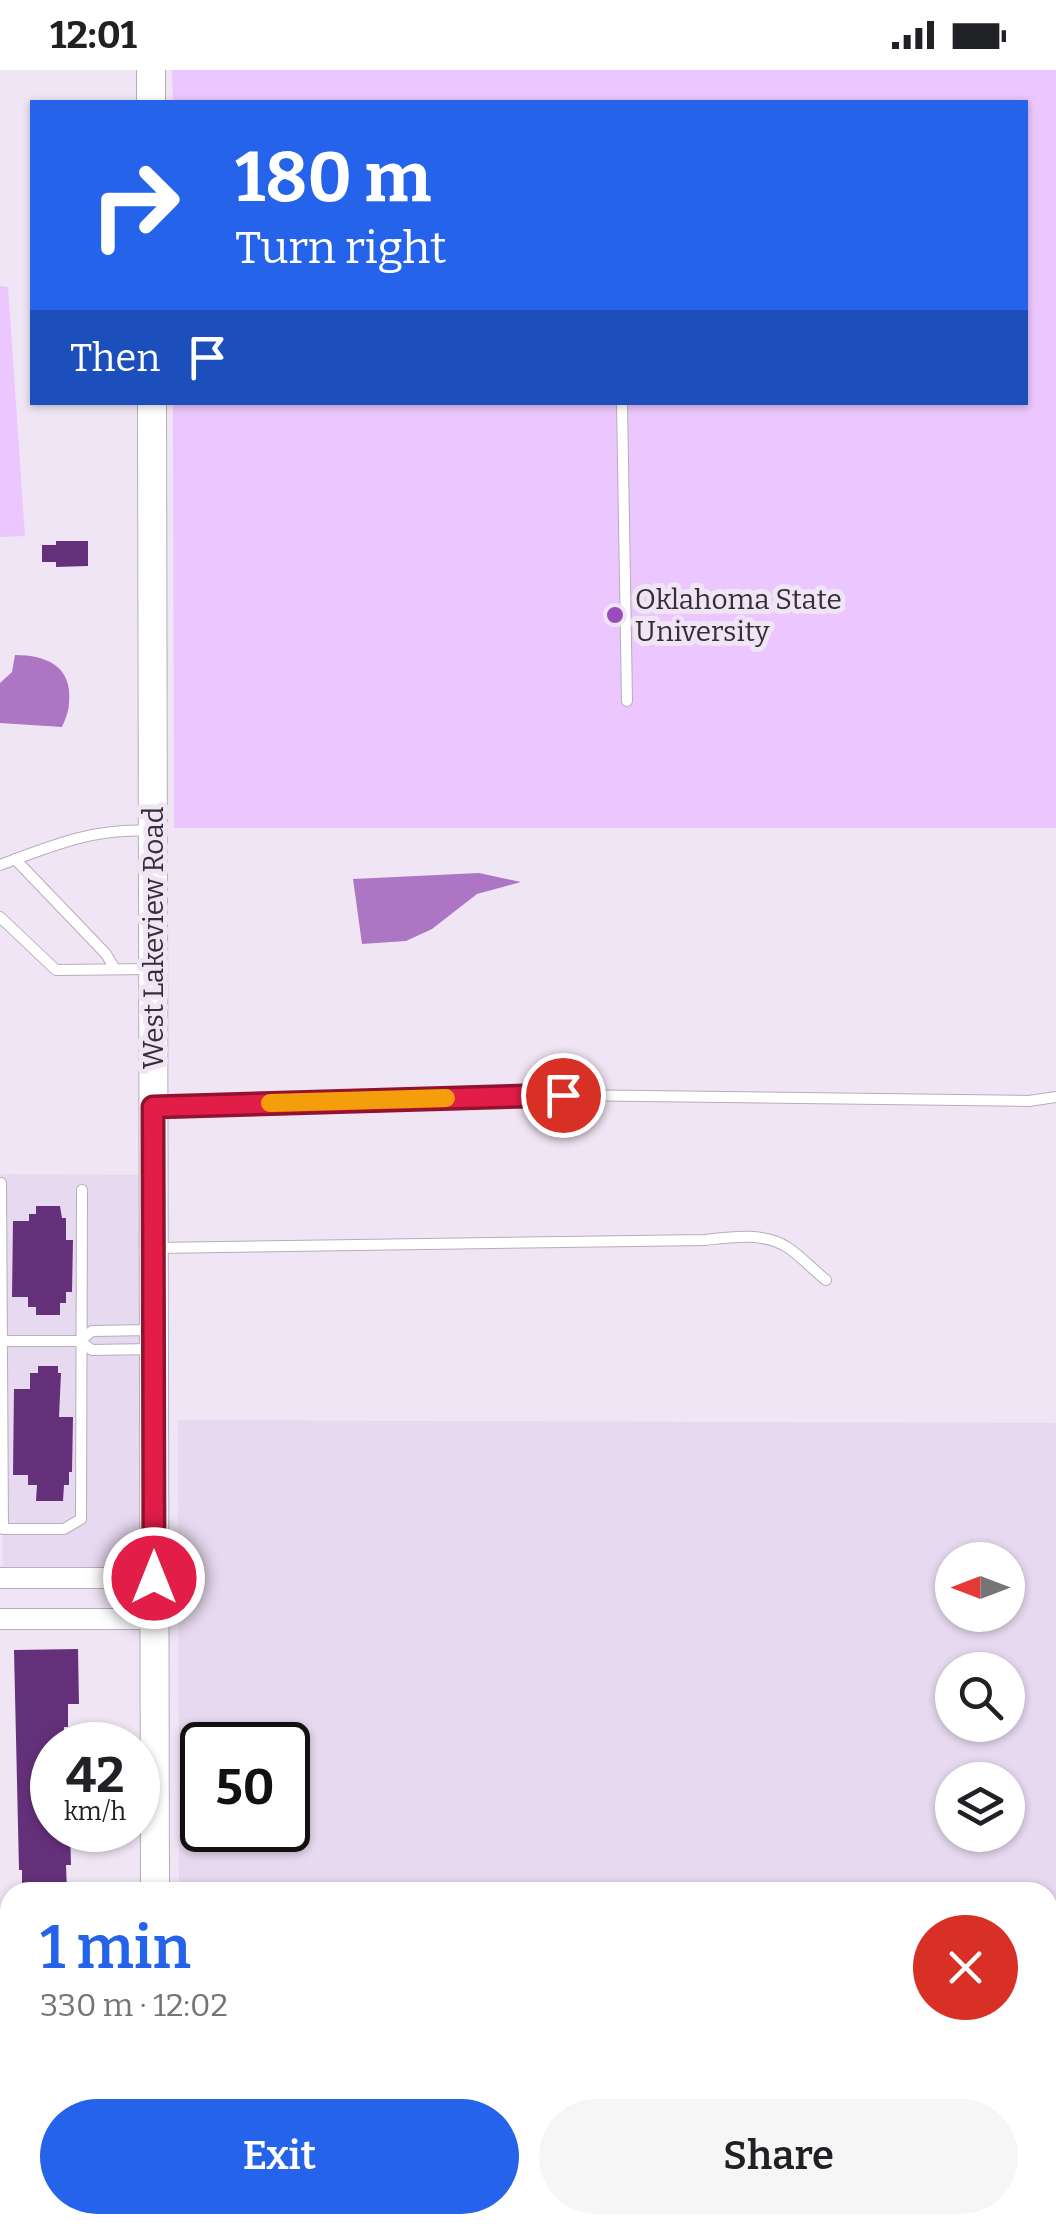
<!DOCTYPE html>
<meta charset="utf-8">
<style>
body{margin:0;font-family:Bitter,serif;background:#f6f6f6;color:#202124;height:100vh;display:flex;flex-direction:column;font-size:38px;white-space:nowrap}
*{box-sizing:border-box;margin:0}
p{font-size:32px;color:#757577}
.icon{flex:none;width:55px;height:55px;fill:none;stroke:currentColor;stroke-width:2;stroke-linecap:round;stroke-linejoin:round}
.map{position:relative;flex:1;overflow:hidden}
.details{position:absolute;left:0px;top:1812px;width:1058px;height:352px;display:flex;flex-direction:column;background:#fff;border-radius:30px 30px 0 0;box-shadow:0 2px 8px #0004}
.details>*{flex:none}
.hud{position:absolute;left:30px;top:30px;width:998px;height:305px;border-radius:0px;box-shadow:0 2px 8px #0004;background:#2563eb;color:#fff;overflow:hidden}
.needle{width:65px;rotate:270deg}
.fabs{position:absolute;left:935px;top:1472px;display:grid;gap:20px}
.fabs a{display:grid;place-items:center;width:90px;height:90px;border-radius:50%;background:#fff;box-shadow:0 2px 8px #0004;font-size:50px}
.speed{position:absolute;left:30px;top:1652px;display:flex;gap:20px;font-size:50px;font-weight:700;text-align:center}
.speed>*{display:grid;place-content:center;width:130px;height:130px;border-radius:50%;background:#fff;box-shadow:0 2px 8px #0004;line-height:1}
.speed small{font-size:25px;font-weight:400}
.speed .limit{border:5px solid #111;border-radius:15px;background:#fff;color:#111}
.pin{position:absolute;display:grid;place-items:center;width:85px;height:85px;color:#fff;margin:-42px;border:5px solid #fff;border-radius:50%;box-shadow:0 2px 10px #0007}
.me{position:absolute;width:110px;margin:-55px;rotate:0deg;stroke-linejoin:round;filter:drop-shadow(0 0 8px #0008)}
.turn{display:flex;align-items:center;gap:35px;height:210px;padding:0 40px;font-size:45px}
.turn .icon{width:130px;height:130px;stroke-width:2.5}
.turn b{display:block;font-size:70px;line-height:85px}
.then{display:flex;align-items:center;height:95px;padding:0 40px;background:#0003;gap:20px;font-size:38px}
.round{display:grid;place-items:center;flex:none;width:105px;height:105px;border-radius:52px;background:#f6f6f6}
.headline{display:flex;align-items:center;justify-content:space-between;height:170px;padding:0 40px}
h1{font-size:60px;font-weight:600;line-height:75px;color:#2563eb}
.cta{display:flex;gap:20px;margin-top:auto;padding:20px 40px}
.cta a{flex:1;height:115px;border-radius:60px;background:#2563eb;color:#fff;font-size:40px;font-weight:600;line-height:115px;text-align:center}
.cta a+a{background:#f6f6f6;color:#202124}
.status{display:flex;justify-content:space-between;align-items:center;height:70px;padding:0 50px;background:#fff;direction:ltr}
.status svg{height:28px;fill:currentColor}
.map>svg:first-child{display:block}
.built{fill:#e7d9ef;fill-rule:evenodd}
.green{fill:#ecc6fe}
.water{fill:#ad76c5}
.building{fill:#65307a}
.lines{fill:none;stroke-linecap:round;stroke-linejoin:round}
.service-casing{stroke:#b7adbb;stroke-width:12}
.minor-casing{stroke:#b7adbb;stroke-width:22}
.secondary-casing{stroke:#b7adbb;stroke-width:30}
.service{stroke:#fff;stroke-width:10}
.minor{stroke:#fff;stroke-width:20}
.secondary{stroke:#fff;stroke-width:28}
.route-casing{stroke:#92132f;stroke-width:25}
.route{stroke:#e11d48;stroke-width:18}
.slow{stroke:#f59e0b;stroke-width:18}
.poi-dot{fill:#9b4cbc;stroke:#f0e5f5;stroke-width:4}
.labels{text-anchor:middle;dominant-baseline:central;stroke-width:10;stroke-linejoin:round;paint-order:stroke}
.poi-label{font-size:28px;fill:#332f35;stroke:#f0e5f5;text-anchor:start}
.street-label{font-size:28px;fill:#332f35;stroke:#f0e5f5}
</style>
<div class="status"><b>12:01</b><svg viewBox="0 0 49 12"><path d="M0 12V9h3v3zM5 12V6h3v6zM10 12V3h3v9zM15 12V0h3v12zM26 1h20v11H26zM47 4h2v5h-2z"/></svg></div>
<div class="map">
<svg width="1056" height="2164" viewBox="0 0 1056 2164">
<rect width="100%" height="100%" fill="#f0e5f5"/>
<g class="built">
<path d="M 1,1104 L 150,1105 L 151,1508 L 3,1509 Z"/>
<path d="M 178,1350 L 1056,1353 L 1056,2164 L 180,2164 L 180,2155 L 1048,2155 L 1048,1822 L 179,1822 ZM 952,1490 L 1008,1490 L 1008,1545 L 952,1545 ZM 952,1600 L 1008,1600 L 1008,1655 L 952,1655 ZM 202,1675 L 288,1675 L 288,1760 L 202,1760 ZM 952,1710 L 1008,1710 L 1008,1765 L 952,1765 Z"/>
</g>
<g class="green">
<path d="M 172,0 L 1056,0 L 1056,758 L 174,758 L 173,333 L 1025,332 L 1025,32 L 173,32 Z"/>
<path d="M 0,216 L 8,217 L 25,466 L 0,467 Z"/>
<path d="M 10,2060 L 10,2155 L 128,2155 L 128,2164 L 0,2164 L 0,2062 Z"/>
</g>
<g class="water">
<path d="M 15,585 C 46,585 73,596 69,633 C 69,641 65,650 62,657 L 0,653 L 0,613 L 12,602 Z"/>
<path d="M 479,803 L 521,812 L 477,824 L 432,859 L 406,871 L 362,874 L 353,809 Z"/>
</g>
<g class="building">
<path d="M 56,471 L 88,471 L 88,496 L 56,497 L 56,492 L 42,492 L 42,475 L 56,475 Z"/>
<path d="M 36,1136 L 60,1136 L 62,1148 L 66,1148 L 66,1170 L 73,1170 L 72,1222 L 66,1222 L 66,1233 L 60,1233 L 60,1245 L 36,1245 L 36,1237 L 28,1237 L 28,1227 L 12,1227 L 13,1151 L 29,1151 L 29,1144 L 36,1144 Z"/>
<path d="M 38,1296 L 58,1296 L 58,1303 L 61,1303 L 59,1347 L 73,1347 L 72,1402 L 69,1402 L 69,1415 L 64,1415 L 63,1431 L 36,1431 L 37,1415 L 28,1415 L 28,1405 L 13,1405 L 14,1319 L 30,1319 L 30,1303 L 38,1303 Z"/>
<path d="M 78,1579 L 79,1634 L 68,1634 L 68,1657 L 64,1657 L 64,1675 L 52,1675 L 52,1760 L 70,1760 L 71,1795 L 66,1795 L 67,1822 L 22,1822 L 22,1800 L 19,1800 L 14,1580 Z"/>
</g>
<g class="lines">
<defs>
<g id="service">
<path d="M 622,332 L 627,631"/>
<path d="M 15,789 L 106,884 L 115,899"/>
<path d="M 0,795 C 51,776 96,757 151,761"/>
<path d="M 0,847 L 56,900 L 153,899"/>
<path d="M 154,1037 L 563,1025 L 1029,1031 L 1056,1027"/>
<path d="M 1,1113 L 3,1459 L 64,1459 L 81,1449 L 82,1120"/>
<path d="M 154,1178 L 705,1170 C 731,1167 763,1162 787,1177 C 801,1186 813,1200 826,1210"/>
<path d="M 2,1271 L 80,1271 L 92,1280 L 152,1279"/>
<path d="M 80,1271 L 92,1261 L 151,1260"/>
</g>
<g id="minor">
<path d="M 0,1508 L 154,1508"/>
<path d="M 0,1549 L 154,1549"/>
</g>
<g id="secondary">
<path d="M 151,0 L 151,32"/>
<path d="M 152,332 L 155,1822"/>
<path d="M 156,2155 L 156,2164"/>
</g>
</defs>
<use href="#service" class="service-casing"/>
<use href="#minor" class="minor-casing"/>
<use href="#secondary" class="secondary-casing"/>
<use href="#service" class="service"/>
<use href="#minor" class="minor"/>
<use href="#secondary" class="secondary"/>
</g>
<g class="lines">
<defs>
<path id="route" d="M 154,1508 L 153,1037 L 563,1025"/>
</defs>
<use href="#route" class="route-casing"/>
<use href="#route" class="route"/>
<path class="slow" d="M 270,1033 L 446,1028"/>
</g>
<circle class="poi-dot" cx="615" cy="545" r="10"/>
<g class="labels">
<g class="poi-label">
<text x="635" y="529">Oklahoma State<tspan x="635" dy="32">University</tspan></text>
</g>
<g class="street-label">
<text transform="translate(153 868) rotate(-90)">West Lakeview Road</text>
</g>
</g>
</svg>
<div class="fabs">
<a><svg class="needle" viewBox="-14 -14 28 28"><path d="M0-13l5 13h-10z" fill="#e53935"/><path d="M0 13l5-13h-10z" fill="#757577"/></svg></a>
<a><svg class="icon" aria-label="search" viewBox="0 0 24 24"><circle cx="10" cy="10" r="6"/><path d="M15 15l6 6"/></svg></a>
<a><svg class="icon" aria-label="layers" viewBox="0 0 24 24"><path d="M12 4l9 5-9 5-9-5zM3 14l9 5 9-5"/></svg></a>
</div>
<div class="speed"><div>42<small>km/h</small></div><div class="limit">50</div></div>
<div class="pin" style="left:563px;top:1025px;background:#d93025"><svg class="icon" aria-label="arrive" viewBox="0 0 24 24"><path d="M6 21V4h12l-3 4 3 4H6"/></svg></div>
<svg class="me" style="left:154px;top:1508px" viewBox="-20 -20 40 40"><circle r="17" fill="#e11d48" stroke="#fff" stroke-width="3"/><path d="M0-11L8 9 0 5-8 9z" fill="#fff"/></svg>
<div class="hud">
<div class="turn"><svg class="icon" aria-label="right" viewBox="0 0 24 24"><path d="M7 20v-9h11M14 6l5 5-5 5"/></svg><div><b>180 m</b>Turn right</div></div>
<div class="then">Then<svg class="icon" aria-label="arrive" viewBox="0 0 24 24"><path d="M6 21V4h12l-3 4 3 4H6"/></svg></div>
</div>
<section class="details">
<div class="headline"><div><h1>1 min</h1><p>330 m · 12:02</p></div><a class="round" style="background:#d93025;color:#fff"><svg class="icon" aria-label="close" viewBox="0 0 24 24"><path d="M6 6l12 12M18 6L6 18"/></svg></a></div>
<div class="cta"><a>Exit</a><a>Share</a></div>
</section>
</div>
